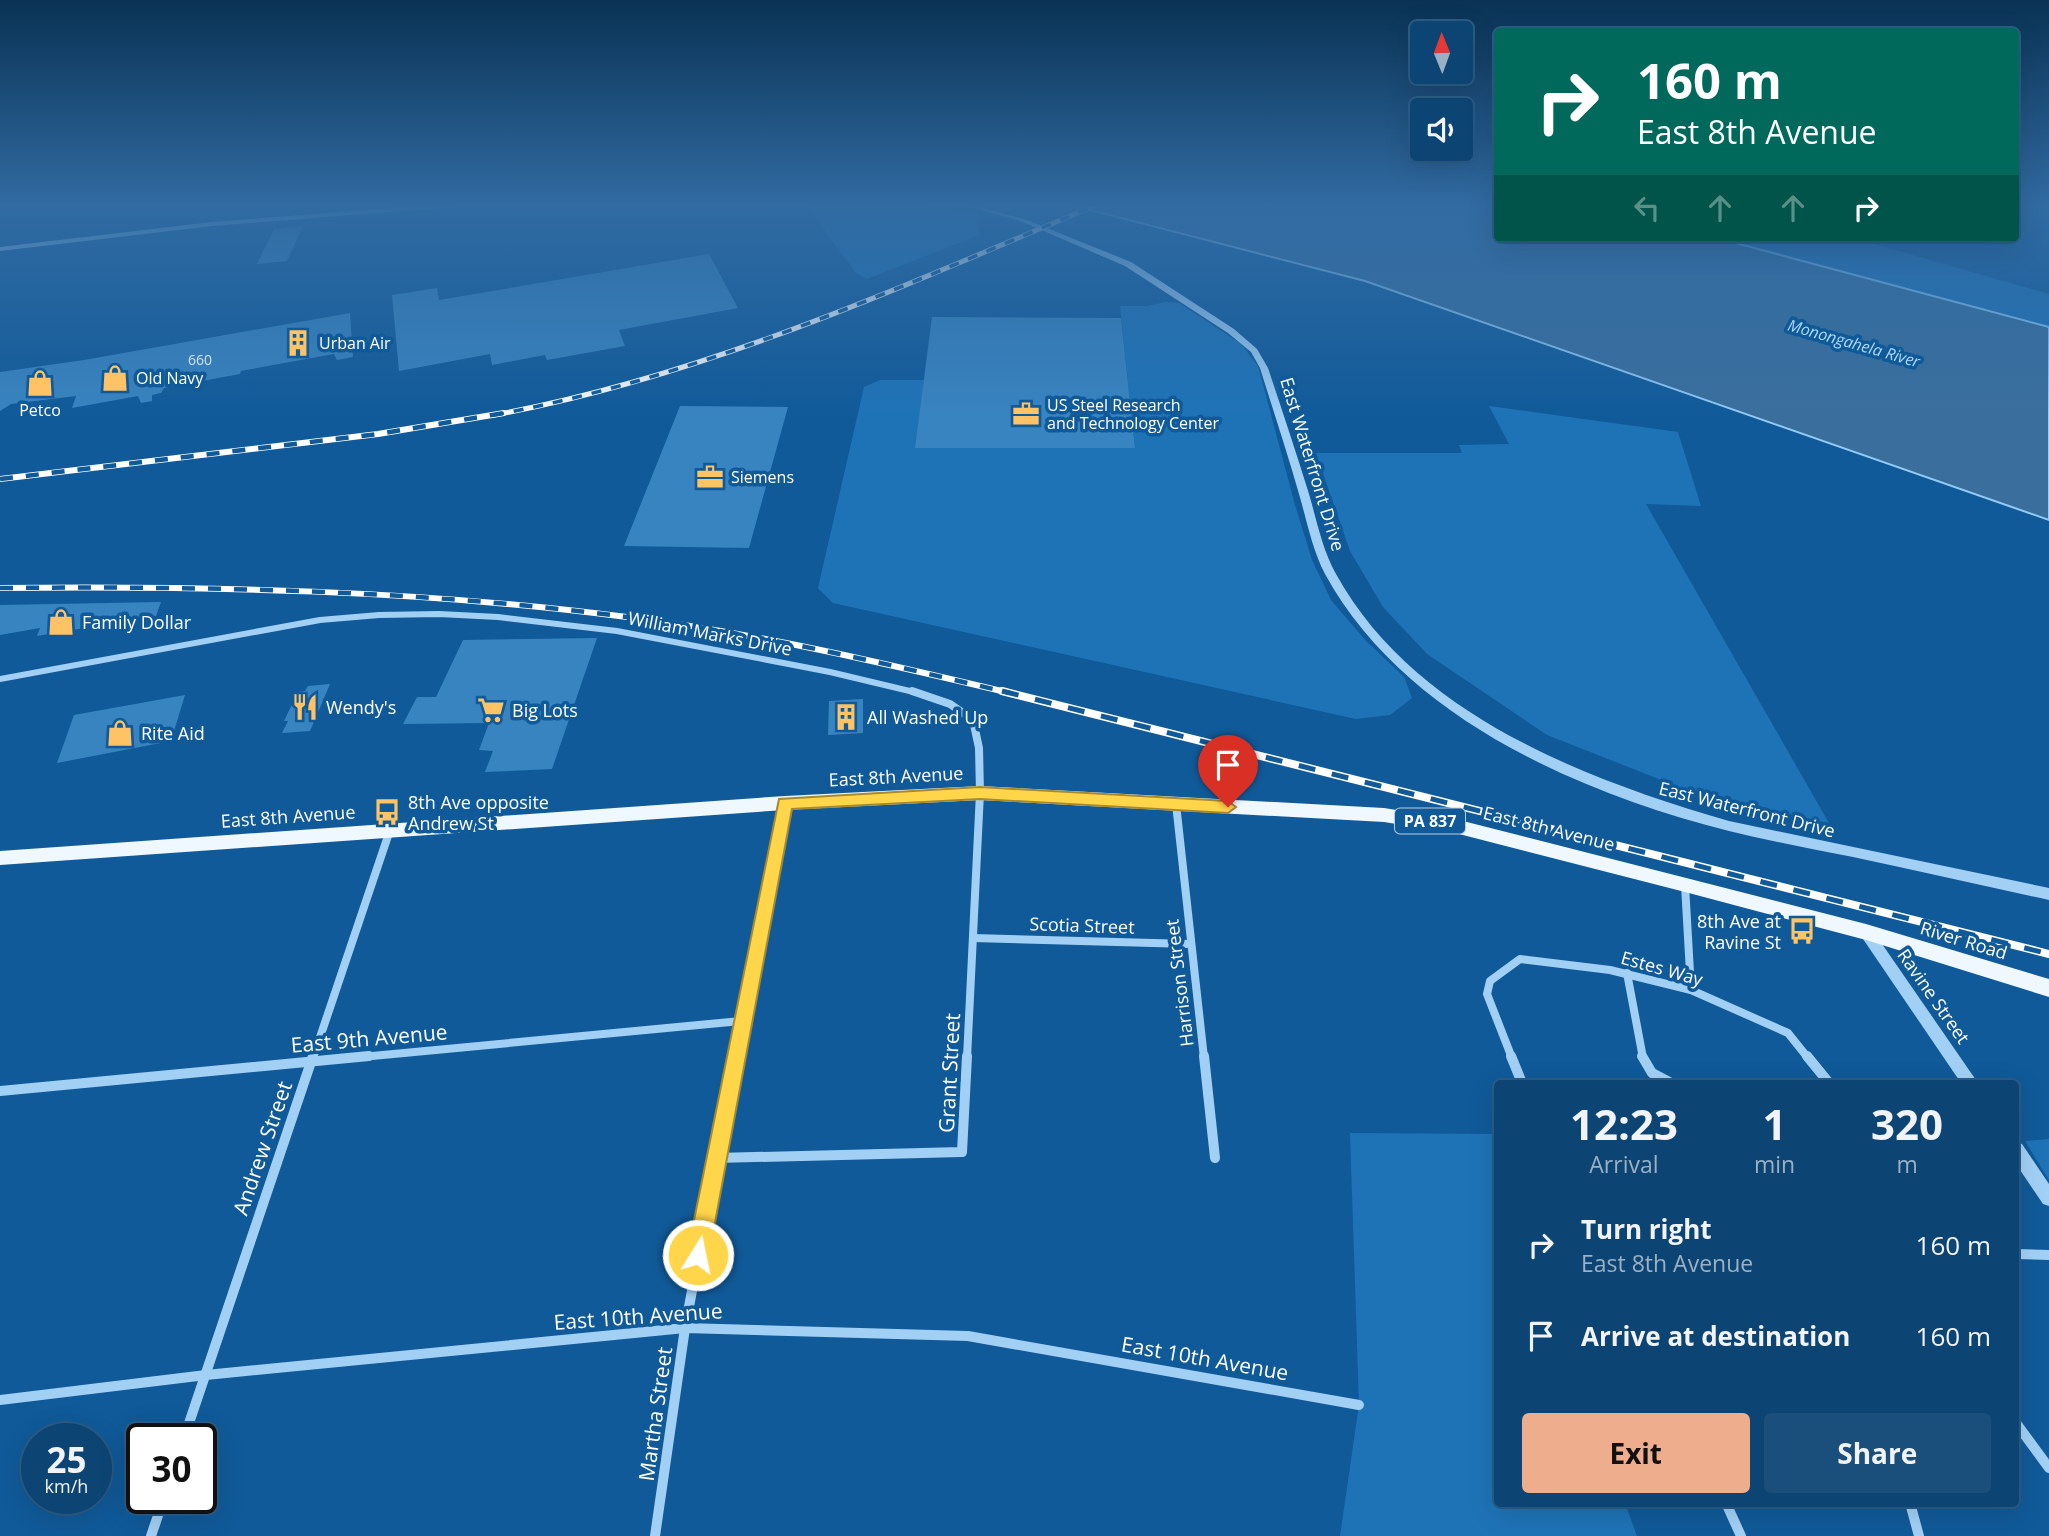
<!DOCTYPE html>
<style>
body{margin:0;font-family:"Open Sans",sans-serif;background:#1a4e7b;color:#f1f3f6;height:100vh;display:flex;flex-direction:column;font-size:26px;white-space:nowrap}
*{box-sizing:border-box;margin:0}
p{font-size:23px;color:#9ab0c4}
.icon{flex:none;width:38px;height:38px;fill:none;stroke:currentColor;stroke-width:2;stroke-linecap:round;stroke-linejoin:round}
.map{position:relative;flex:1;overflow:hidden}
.drawer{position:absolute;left:1494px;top:1080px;width:525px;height:427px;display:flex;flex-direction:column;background:#0c4473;border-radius:7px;box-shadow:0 7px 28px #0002,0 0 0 2px #2c5c85}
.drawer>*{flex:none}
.guide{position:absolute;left:1494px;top:28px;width:525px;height:214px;border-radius:7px;box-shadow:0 7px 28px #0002,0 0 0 2px #2c5c85;background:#00695c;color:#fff;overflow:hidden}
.needle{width:46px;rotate:359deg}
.controls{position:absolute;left:1410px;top:21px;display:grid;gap:14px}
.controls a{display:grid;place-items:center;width:63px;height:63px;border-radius:7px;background:#0c4473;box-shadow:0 7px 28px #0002,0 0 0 2px #2c5c85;font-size:35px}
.speed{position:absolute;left:21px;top:1423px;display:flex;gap:14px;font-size:35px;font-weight:700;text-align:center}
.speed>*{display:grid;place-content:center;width:91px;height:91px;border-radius:50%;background:#0c4473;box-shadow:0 7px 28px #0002,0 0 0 2px #2c5c85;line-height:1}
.speed small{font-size:18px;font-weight:400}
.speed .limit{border:4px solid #111;border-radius:10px;background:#fff;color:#111}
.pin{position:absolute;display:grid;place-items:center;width:60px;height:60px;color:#fff;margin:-72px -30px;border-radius:50% 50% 50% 0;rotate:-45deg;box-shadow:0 0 7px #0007}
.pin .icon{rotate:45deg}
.me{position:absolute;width:77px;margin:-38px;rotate:10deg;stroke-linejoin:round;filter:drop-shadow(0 0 5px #0008)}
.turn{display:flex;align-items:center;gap:24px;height:147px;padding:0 28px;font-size:32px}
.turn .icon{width:91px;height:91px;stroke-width:2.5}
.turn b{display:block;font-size:49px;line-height:60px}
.lanes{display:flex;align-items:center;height:66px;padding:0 28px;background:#0003;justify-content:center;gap:35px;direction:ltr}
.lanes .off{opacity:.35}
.eta{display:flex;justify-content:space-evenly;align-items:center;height:119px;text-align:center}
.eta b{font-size:42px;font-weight:700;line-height:49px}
.cta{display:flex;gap:14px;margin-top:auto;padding:14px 28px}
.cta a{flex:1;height:80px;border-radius:7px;background:#eead8d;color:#111;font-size:28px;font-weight:700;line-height:80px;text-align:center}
.cta a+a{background:#1a4e7b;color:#f1f3f6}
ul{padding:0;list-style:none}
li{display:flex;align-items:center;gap:21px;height:91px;padding:0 28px}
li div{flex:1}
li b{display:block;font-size:26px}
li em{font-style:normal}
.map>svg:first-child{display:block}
.green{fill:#1e73b7}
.water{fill:#3a6f9d;stroke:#93ccf8;stroke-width:2}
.building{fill:#3884c1}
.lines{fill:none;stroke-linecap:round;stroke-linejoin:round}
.minor-far2{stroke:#a2d0f5;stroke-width:6}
.minor-far1{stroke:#a2d0f5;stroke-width:8}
.minor{stroke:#a2d0f5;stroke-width:10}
.tertiary{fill:#a2d0f5;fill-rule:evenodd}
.primary{fill:#eff7ff;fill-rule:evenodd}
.rail-far2-casing{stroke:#fff;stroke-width:5}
.rail-far1-casing{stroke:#fff;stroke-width:6}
.rail-casing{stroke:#fff;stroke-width:8}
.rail-far2{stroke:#105a99;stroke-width:3.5;stroke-dasharray:10;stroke-linecap:butt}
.rail-far1{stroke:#105a99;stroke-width:4.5;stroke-dasharray:13;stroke-linecap:butt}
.rail{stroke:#105a99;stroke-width:5;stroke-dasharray:17;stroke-linecap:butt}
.route{fill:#ffd54a;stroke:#a68a30;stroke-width:2}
.labels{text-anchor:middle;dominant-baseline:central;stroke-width:7;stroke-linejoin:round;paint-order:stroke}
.number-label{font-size:14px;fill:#cde0f0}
.far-poi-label{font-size:16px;fill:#fff;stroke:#105a99;text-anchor:start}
.far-water-label{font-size:16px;font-style:italic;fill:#aed9fb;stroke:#105a99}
.shield{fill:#105a99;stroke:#b7cee0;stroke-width:2}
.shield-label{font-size:16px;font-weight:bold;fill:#fff}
.street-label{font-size:18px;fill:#fff;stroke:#105a99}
.poi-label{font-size:18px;fill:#fff;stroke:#105a99;text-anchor:start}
.near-street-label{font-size:21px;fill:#fff;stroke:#105a99}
</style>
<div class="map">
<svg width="2049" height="1536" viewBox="0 0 2049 1536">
<rect width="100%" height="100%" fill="#105a99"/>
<g class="green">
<path d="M 817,203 L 903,203 L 943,210 L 978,212 L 979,235 L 867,279 L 856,273 L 806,205 Z"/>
<path d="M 1717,238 L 1853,238 L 2049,294 L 2049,327 Z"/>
<path d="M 1166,302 L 1179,303 L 1241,344 L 1258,366 L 1295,505 L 1312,560 L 1331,600 L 1366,641 L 1404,677 L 1412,698 L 1390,715 L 1356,719 L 833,603 L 818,588 L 864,387 L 880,380 L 924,380 L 916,447 L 1135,448 L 1120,306 L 1147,306 Z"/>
<path d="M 1489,406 L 1678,432 L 1701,506 L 1646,504 L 1829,823 L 1702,796 L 1547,735 L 1427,654 L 1383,607 L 1350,551 L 1316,453 L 1462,453 L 1459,445 L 1509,444 Z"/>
<path d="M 1350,1133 L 1498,1134 L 1498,1503 L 1625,1503 L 1637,1536 L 1340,1536 L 1359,1405 Z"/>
<path d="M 2049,1139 L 2049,1180 L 2025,1141 Z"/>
</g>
<path class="water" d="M 1074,203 L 1498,203 L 1498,238 L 1717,238 L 2049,327 L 2049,520 L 1365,281 L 1079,207 Z"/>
<g class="building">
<path d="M 303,226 L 287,261 L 257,264 L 274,229 Z"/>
<path d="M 709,254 L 738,308 L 619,330 L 625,346 L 547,360 L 545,355 L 492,365 L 490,354 L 399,371 L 392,295 L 437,288 L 439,300 Z"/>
<path d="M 350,313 L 353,357 L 337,360 L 334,354 L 241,371 L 240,374 L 164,388 L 161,393 L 152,395 L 152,401 L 141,403 L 138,396 L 72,408 L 76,396 L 11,404 L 0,411 L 0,372 L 84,360 Z"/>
<path d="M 932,317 L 1121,318 L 1135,448 L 915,448 Z"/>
<path d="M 680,406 L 788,407 L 749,548 L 624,546 Z"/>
<path d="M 161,602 L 156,616 L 37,636 L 40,628 L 0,635 L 0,605 Z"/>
<path d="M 597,638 L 552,769 L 485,772 L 493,751 L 479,750 L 489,723 L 403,724 L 417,697 L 436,697 L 463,640 Z"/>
<path d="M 330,684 L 310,731 L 282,733 L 288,721 L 284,721 L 298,692 L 305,691 L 308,686 Z"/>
<path d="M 185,695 L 171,741 L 57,763 L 74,715 Z"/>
<path d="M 863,699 L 863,733 L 828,735 L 829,701 Z"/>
</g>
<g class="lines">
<path class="minor-far2" d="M 0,679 L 320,620 L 379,615 L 439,614 L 498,617 L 617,631 L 830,672 L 918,693"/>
<g class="minor-far1">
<path d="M 912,691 L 950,704 L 973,720 L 979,748 L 980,793 L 967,1058"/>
<path d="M 1176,804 L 1204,1058"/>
<path d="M 1685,885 L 1691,990"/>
<path d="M 973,938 L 1190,944"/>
<path d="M 1627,973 L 1643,1058"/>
<path d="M 313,1058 L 390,830"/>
<path d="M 351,1058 L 741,1021"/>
<path d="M 736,1058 L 784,804"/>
<path d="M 1512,1058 L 1487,994 L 1490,981 L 1520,959 L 1610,970 L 1691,990 L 1788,1033 L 1808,1058"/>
</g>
<g class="minor">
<path d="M 1204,1056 L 1215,1158"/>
<path d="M 1511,1056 L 1522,1083"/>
<path d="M 1642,1056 L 1652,1073 L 1671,1083"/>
<path d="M 1807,1056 L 1829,1083"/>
<path d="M 0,1091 L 369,1056"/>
<path d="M 716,1158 L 962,1152 L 967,1056"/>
<path d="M 2016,1254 L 2049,1255"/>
<path d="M 0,1400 L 206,1375 L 685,1328 L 968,1336 L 1359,1405"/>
<path d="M 2016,1423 L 2049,1468"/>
<path d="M 184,1438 L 313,1056"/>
<path d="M 1726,1503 L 1741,1536"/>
<path d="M 1910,1503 L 1919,1536"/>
<path d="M 151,1536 L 164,1498"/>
<path d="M 655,1536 L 685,1328 L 736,1056"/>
</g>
<g class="tertiary">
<path d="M 453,203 L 478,203 L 475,205 L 212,226 L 0,251 L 0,247 L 212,222 Z"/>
<path d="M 955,203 L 965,203 L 1027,220 L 1131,262 L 1234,329 L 1257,349 L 1268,368 C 1282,410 1296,452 1309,494 C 1317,521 1322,549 1336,574 C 1413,714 1584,779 1729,821 L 2049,888 L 2049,900 C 1984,886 1918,871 1853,857 C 1812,849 1770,841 1729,831 C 1579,793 1403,717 1325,574 C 1312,549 1307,521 1299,494 C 1287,452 1273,410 1260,368 L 1251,352 L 1228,333 L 1125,266 L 1023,222 Z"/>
<path d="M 1866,926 L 1871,928 L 1978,1083 L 1961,1083 L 1861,936 L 1859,932 L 1861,928 Z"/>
<path d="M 2016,1142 L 2022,1144 L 2049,1184 L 2049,1206 L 2043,1204 L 2016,1164 Z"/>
</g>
<path class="primary" d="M 980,786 L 1384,808 L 1459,820 L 1866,924 L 2049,979 L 2049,997 L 1866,940 L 1685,892 L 1459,834 L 1384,822 L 980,800 L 785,810 L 0,865 L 0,851 L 785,796 Z"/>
<defs>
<path id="rail-far2" d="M 494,415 C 706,376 903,286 1101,203"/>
<g id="rail-far1">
<path d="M 0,479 L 378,434 L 504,413"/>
<path d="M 0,588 C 209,586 419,590 627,617 C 756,633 883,663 1010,693"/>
</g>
<path id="rail" d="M 1002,691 L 2049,954"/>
</defs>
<use href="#rail-far2" class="rail-far2-casing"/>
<use href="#rail-far1" class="rail-far1-casing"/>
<use href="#rail" class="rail-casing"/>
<use href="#rail-far2" class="rail-far2"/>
<use href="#rail-far1" class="rail-far1"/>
<use href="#rail" class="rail"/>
</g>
<linearGradient id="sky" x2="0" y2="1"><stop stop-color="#093254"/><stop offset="0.49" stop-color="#316ba2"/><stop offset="1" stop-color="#316ba2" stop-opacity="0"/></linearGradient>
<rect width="2049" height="418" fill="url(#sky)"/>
<path class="route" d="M 980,787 L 1228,801 L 1236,807 L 1228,813 L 980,799 L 792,809 L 709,1255 L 706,1263 L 698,1266 L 690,1263 L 687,1255 L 779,799 Z"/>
<defs>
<symbol id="building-bare" viewBox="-9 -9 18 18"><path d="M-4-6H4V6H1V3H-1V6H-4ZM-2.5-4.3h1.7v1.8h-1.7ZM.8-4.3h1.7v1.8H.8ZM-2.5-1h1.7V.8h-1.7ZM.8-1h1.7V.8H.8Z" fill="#ffc365" stroke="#105a99" stroke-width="2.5" paint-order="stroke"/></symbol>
<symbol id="shop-bare" viewBox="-9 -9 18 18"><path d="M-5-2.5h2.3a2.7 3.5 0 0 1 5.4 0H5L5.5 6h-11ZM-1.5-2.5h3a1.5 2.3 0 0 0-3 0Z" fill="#ffc365" stroke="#105a99" stroke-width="2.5" paint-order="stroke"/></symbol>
<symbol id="office-bare" viewBox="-9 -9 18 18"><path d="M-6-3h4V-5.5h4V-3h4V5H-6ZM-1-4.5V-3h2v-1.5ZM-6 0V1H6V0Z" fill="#ffc365" stroke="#105a99" stroke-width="2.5" paint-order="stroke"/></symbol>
<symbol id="restaurant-bare" viewBox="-9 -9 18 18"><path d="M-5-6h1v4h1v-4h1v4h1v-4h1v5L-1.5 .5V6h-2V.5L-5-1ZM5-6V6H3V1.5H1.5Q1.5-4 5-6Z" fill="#ffc365" stroke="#105a99" stroke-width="2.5" paint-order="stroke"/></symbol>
<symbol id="supermarket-bare" viewBox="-9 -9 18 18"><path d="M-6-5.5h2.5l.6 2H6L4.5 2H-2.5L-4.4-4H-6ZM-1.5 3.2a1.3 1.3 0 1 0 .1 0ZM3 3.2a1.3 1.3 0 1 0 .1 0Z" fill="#ffc365" stroke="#105a99" stroke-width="2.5" paint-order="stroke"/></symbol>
<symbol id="bus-bare" viewBox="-9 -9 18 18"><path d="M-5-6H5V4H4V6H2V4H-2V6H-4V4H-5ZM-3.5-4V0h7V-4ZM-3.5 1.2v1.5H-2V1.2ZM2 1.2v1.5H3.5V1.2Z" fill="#ffc365" stroke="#105a99" stroke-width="2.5" paint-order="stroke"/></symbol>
</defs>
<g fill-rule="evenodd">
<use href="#building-bare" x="279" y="324" width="38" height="38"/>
<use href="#shop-bare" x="96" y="359" width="38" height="38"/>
<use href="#shop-bare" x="21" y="364" width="38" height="38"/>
<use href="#office-bare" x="1007" y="395" width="38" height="38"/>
<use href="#office-bare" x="691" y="458" width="38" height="38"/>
<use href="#shop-bare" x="42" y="603" width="38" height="38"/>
<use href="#restaurant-bare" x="286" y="688" width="38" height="38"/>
<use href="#supermarket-bare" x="472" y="691" width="38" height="38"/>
<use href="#building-bare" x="827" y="698" width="38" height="38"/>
<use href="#shop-bare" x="101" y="714" width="38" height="38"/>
<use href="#bus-bare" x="368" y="793" width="38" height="38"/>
<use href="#bus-bare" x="1783" y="912" width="38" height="38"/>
</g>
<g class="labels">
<g class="number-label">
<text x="200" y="359">660</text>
</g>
<g class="far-poi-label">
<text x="319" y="343">Urban Air</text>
<text x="136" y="378">Old Navy</text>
<text x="1047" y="405">US Steel Research<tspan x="1047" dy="18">and Technology Center</tspan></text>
<text x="40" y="410" text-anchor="middle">Petco</text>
<text x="731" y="477">Siemens</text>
</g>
<g class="far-water-label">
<text transform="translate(1854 343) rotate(16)">Monongahela River</text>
</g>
<rect class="shield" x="1395" y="808.5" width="70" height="25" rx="5"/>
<g class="shield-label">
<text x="1430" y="821">PA 837</text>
</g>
<g class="street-label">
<text transform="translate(1313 464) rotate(73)">East Waterfront Drive</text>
<text transform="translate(710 633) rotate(11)">William Marks Drive</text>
<text transform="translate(896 776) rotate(-3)">East 8th Avenue</text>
<text transform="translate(1747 809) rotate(14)">East Waterfront Drive</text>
<text transform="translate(288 816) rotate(-4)">East 8th Avenue</text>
<text transform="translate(1549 828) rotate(14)">East 8th Avenue</text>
<text transform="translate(1082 925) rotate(2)">Scotia Street</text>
<text transform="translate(1964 940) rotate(17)">River Road</text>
<text transform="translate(1662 968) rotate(16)">Estes Way</text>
<text transform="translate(1179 983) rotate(-97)">Harrison Street</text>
<text transform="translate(1934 996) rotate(55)">Ravine Street</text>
</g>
<g class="poi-label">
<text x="82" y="622">Family Dollar</text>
<text x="326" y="707">Wendy's</text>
<text x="512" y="710">Big Lots</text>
<text x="867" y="717">All Washed Up</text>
<text x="141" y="733">Rite Aid</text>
<text x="408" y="802">8th Ave opposite<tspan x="408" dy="21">Andrew St</tspan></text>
<text x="1781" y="921" text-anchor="end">8th Ave at<tspan x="1781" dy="21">Ravine St</tspan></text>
</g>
<g class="near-street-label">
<text transform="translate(369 1038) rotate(-5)">East 9th Avenue</text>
<text transform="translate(949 1073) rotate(-87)">Grant Street</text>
<text transform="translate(262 1148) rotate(-71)">Andrew Street</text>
<text transform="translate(638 1316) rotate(-4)">East 10th Avenue</text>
<text transform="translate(1205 1358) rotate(10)">East 10th Avenue</text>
<text transform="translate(655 1414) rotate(-82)">Martha Street</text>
</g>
</g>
</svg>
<div class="controls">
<a><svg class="needle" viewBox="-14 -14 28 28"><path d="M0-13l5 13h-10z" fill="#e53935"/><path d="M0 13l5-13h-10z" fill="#9ab0c4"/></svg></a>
<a><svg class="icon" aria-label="sound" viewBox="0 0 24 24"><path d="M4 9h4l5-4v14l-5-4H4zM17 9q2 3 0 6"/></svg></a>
</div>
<div class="speed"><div>25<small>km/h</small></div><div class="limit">30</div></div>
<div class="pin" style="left:1228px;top:807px;background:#d93025"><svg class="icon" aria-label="arrive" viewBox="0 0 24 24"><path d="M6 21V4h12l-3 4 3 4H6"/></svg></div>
<svg class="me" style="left:698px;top:1255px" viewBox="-20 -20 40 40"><circle r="17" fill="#ffd54a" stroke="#fff" stroke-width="3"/><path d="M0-11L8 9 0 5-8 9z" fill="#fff"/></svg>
<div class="guide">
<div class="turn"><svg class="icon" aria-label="right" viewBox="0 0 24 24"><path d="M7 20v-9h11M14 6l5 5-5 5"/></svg><div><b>160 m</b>East 8th Avenue</div></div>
<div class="lanes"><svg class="icon off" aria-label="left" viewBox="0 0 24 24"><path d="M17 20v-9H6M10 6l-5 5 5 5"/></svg><svg class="icon off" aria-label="ahead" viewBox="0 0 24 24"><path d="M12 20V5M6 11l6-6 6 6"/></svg><svg class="icon off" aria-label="ahead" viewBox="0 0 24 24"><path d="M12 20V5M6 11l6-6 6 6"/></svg><svg class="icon" aria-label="right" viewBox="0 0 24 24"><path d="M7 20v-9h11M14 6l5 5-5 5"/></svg></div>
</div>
<section class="drawer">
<div class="eta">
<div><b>12:23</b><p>Arrival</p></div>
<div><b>1</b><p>min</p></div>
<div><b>320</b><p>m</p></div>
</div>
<ul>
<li><svg class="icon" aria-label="right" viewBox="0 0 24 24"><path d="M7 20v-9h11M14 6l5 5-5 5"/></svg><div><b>Turn right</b><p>East 8th Avenue</p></div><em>160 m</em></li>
<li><svg class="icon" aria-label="arrive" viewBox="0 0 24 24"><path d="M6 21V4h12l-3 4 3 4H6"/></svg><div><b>Arrive at destination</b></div><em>160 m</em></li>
</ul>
<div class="cta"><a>Exit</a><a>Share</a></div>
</section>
</div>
